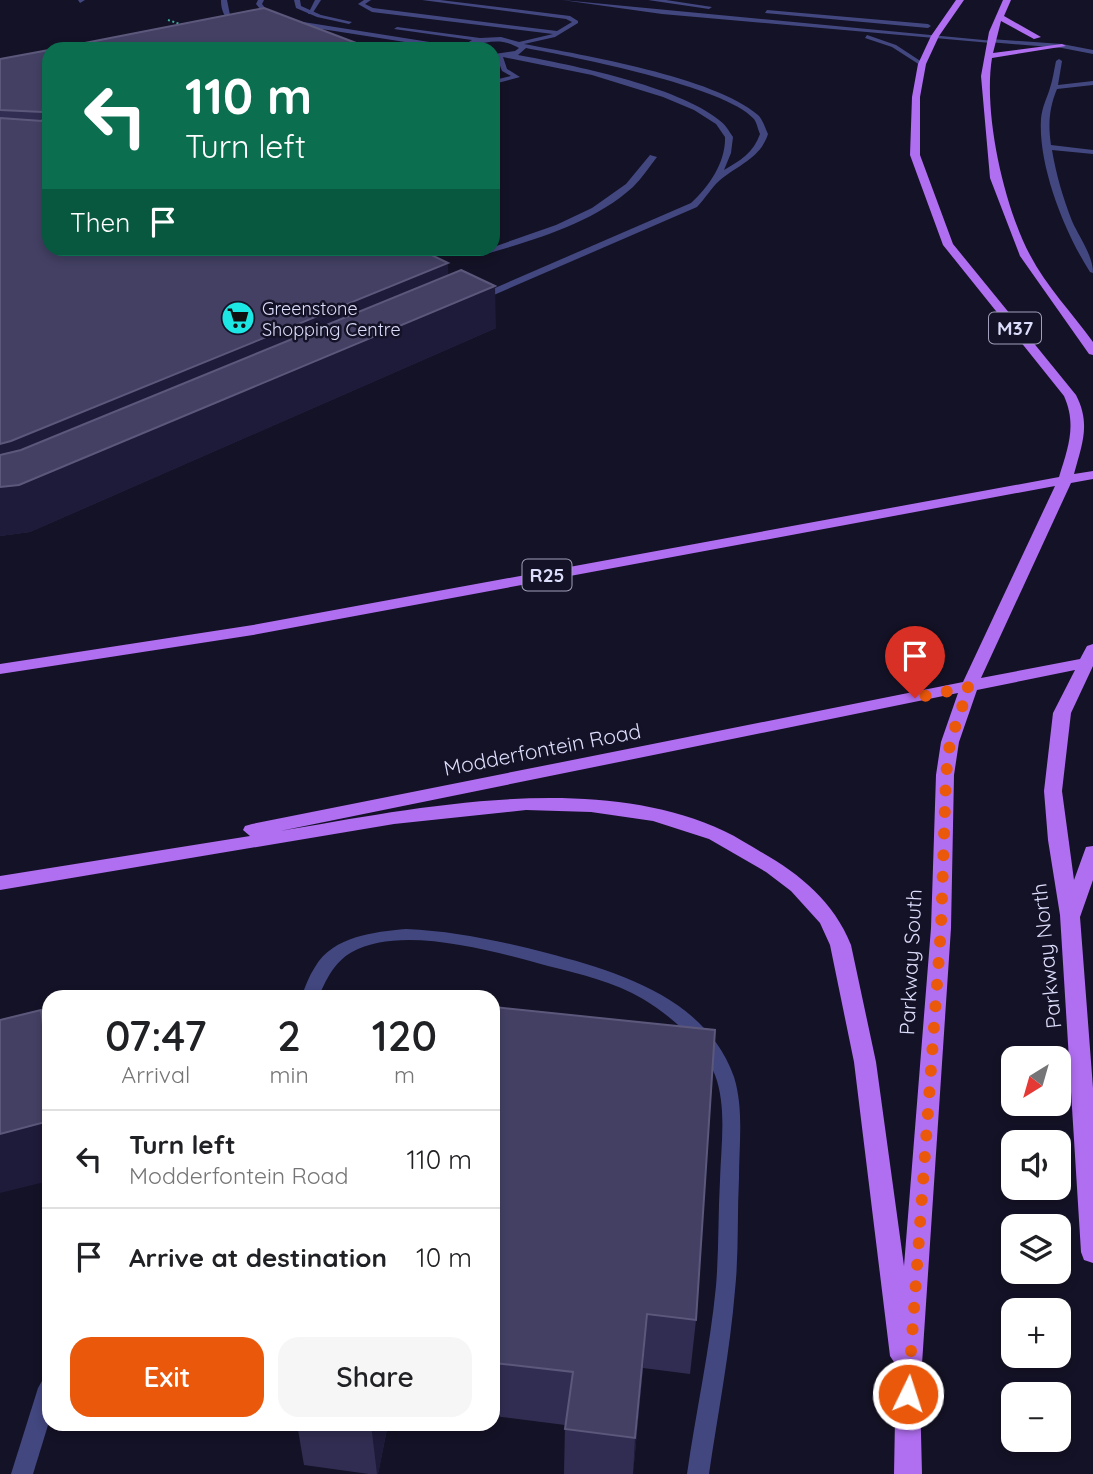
<!DOCTYPE html>
<meta charset="utf-8">
<style>
body{margin:0;font-family:Quicksand,sans-serif;background:#f6f6f6;color:#202124;height:100vh;display:flex;flex-direction:column;font-size:26px;white-space:nowrap}
*{box-sizing:border-box;margin:0}
p{font-size:23px;color:#757577}
.icon{flex:none;width:38px;height:38px;fill:none;stroke:currentColor;stroke-width:2;stroke-linecap:round;stroke-linejoin:round}
.map{position:relative;flex:1;overflow:hidden}
.details{position:absolute;left:42px;top:990px;width:458px;height:441px;display:flex;flex-direction:column;background:#fff;border-radius:21px;box-shadow:0 4px 10px #0003}
.details>*{flex:none}
.guide{position:absolute;left:42px;top:42px;width:458px;height:214px;border-radius:21px;box-shadow:0 4px 10px #0003;background:#0b6e4f;color:#fff;overflow:hidden}
.needle{width:46px;rotate:217deg}
.tools{position:absolute;left:1001px;top:1046px;display:grid;gap:14px}
.tools a{display:grid;place-items:center;width:70px;height:70px;border-radius:14px;background:#fff;box-shadow:0 4px 10px #0003;font-size:35px}
.pin{position:absolute;display:grid;place-items:center;width:60px;height:60px;color:#fff;margin:-72px -30px;border-radius:50% 50% 50% 0;rotate:-45deg;box-shadow:0 0 7px #0007}
.pin .icon{rotate:45deg}
.me{position:absolute;width:77px;margin:-38px;rotate:4deg;stroke-linejoin:round;filter:drop-shadow(0 0 5px #0008)}
.turn{display:flex;align-items:center;gap:24px;height:147px;padding:0 28px;font-size:32px}
.turn .icon{width:91px;height:91px;stroke-width:2.5}
.turn b{display:block;font-size:49px;line-height:60px}
.then{display:flex;align-items:center;height:66px;padding:0 28px;background:#0003;gap:14px;font-size:26px}
.eta{display:flex;justify-content:space-evenly;align-items:center;height:119px;text-align:center}
.eta b{font-size:42px;font-weight:600;line-height:49px}
.button{display:flex;gap:14px;margin-top:auto;padding:14px 28px}
.button a{flex:1;height:80px;border-radius:21px;background:#ea580c;color:#fff;font-size:28px;font-weight:600;line-height:80px;text-align:center}
.button a+a{background:#f6f6f6;color:#202124}
ul{padding:0;list-style:none}
li{display:flex;align-items:center;gap:21px;height:98px;padding:0 28px;border-top:2px solid #e0e0e0}
li div{flex:1}
li b{display:block;font-size:26px}
li em{font-style:normal}
.map>svg:first-child{display:block}
.lines{fill:none;stroke-linecap:round;stroke-linejoin:round}
.path{stroke:#3dae9a;stroke-width:2;stroke-dasharray:2 2.5;stroke-linecap:butt}
.service{fill:#434780;fill-rule:evenodd}
.tertiary{fill:#434780;fill-rule:evenodd}
.primary{fill:#b06ef0;fill-rule:evenodd}
.wall{fill:#312d52}
.shaded-wall{fill:#1e1a39}
.building{fill:#434064;stroke:#5b587c;stroke-width:2}
.route{stroke:#ea580c;stroke-width:12;stroke-dasharray:0 21.6}
.labels{text-anchor:middle;dominant-baseline:central;stroke-width:5;stroke-linejoin:round;paint-order:stroke}
.far-poi-label{font-size:18px;fill:#dcdcfb;stroke:#141226;text-anchor:start}
.shield{fill:#141226;stroke:#a09fbb;stroke-width:2}
.shield-label{font-size:19px;font-weight:bold;fill:#dcdcfb}
.street-label{font-size:21px;fill:#dcdcfb;stroke:#141226}
</style>
<div class="map">
<svg width="1093" height="1474" viewBox="0 0 1093 1474">
<rect width="100%" height="100%" fill="#141226"/>
<g class="lines">
<path class="path" d="M 168,20 L 183,25"/>
<g class="service">
<path d="M 78,0 L 85,0 L 80,3 Z"/>
<path d="M 221,0 L 227,0 L 230,15 L 245,23 L 245,25 C 229,24 221,16 221,0 Z"/>
<path d="M 258,0 L 264,0 L 262,4 L 270,14 L 297,21 L 461,47 L 472,40 L 394,29 L 397,27 L 480,38 L 501,37 L 519,42 L 553,34 L 372,12 L 358,4 L 364,0 L 371,0 L 365,4 L 373,8 L 557,31 L 572,22 L 566,19 L 422,0 L 440,0 L 570,16 L 578,21 L 578,23 L 555,37 L 524,44 C 583,55 714,77 758,115 C 763,120 765,128 768,134 C 760,159 737,165 719,181 C 711,188 705,199 697,207 L 480,301 L 474,301 L 474,297 L 691,203 C 709,187 726,162 725,137 L 716,124 L 694,110 L 663,97 L 592,75 L 503,57 L 507,69 L 520,77 L 494,84 L 494,80 L 511,76 L 502,71 L 497,58 L 494,58 L 494,54 L 515,51 L 519,48 C 494,33 474,49 450,49 L 296,25 L 266,16 L 256,4 ZM 526,48 C 573,57 725,86 754,119 C 757,123 758,130 760,134 C 754,152 740,161 724,170 L 731,153 L 733,137 C 729,131 725,124 719,120 C 677,86 572,65 518,55 Z"/>
<path d="M 294,0 L 300,0 L 301,6 L 321,15 L 352,22 L 349,24 L 317,17 L 296,8 Z"/>
<path d="M 991,39 L 1062,44 L 1093,50 L 1093,54 L 1062,48 L 989,42 Z"/>
<path d="M 1059,59 L 1062,61 L 1058,85 L 1093,81 L 1093,85 L 1057,89 C 1049,108 1048,125 1051,145 L 1093,150 L 1093,154 L 1052,150 C 1056,174 1063,198 1072,221 C 1079,237 1093,255 1093,273 L 1090,272 C 1065,233 1038,166 1041,119 C 1042,107 1047,98 1050,88 C 1053,79 1054,70 1056,61 Z"/>
<path d="M 650,155 L 657,157 C 649,167 642,178 633,187 C 593,223 537,239 486,254 L 479,252 L 556,225 L 592,208 L 626,184 Z"/>
<path d="M 406,929 C 454,931 500,941 547,953 C 619,972 706,998 734,1077 C 744,1109 739,1145 739,1178 C 737,1215 739,1252 735,1290 C 730,1351 718,1413 709,1474 L 687,1474 C 696,1411 710,1349 716,1286 C 719,1250 718,1215 720,1180 C 721,1146 727,1107 715,1075 C 703,1043 671,1016 643,999 C 614,982 581,974 548,966 C 496,952 402,924 352,952 C 334,962 326,980 318,998 L 301,998 C 305,987 309,976 315,967 C 333,936 374,932 406,929 Z"/>
<path d="M 49,1378 L 49,1422 L 33,1474 L 11,1474 L 38,1388 L 42,1381 Z"/>
</g>
<g class="tertiary">
<path d="M 315,0 L 321,0 L 312,14 L 308,14 Z"/>
<path d="M 562,0 L 994,41 L 991,43 L 662,14 Z"/>
<path d="M 648,0 L 666,0 L 712,7 L 709,9 Z"/>
<path d="M 767,10 L 928,24 L 931,26 L 928,28 L 765,13 Z"/>
<path d="M 867,35 L 896,45 L 925,64 L 920,65 L 892,47 L 865,38 Z"/>
</g>
<g class="primary">
<path d="M 956,0 L 964,0 L 939,36 L 926,64 L 920,97 L 920,155 L 953,244 L 1076,395 C 1091,424 1082,444 1074,474 L 1093,471 L 1093,479 L 1071,483 L 981,678 L 1080,659 L 1087,646 L 1093,644 L 1093,666 L 1071,713 L 1062,791 L 1074,880 L 1086,847 L 1093,846 L 1093,880 L 1080,917 L 1093,1088 L 1093,1263 L 1084,1260 L 1081,1252 L 1060,915 L 1048,840 L 1044,791 L 1053,713 L 1075,670 L 977,690 L 959,742 L 954,775 L 951,928 L 920,1394 L 922,1474 L 894,1474 L 896,1365 L 890,1356 L 854,1062 L 830,945 L 820,923 L 791,891 L 766,872 L 709,839 L 653,821 L 591,812 L 526,810 L 394,824 L 0,890 L 0,876 L 250,836 L 243,830 L 245,826 L 252,824 L 963,682 L 1055,486 L 253,635 L 0,674 L 0,664 L 253,625 L 1059,477 C 1068,448 1077,425 1064,396 L 943,245 L 910,155 L 912,97 L 918,64 L 931,36 ZM 958,693 L 941,742 L 936,775 L 931,928 L 904,1266 L 876,1062 L 851,945 C 834,902 800,874 761,852 C 749,845 737,837 724,831 C 594,770 415,808 280,831 Z"/>
<path d="M 1003,0 L 1011,0 L 1004,16 L 1041,37 L 1034,39 L 1001,21 L 993,53 L 1062,44 L 1066,46 L 992,58 C 983,113 1004,206 1030,255 C 1046,286 1073,314 1093,342 L 1093,355 L 1089,354 L 1020,256 L 990,178 L 981,76 L 989,32 Z"/>
</g>
</g>
<g class="wall">
<path d="M 49,50 L 49,248 L 448,275 L 496,328 L 30,532 L 0,536 L 0,59 Z"/>
<path d="M 494,1007 L 696,1320 L 690,1374 L 643,1368 L 633,1474 L 564,1474 L 565,1425 L 494,1416 Z"/>
<path d="M 297,1424 L 388,1424 L 378,1474 L 369,1474 L 304,1465 Z"/>
</g>
<g class="shaded-wall">
<path d="M 448,263 L 449,304 L 495,286 L 496,328 L 30,532 L 0,536 L 0,444 Z"/>
<path d="M 41,1010 L 49,1038 L 49,1072 Z"/>
<path d="M 49,1121 L 49,1181 L 0,1193 L 0,1134 Z"/>
<path d="M 647,1314 L 643,1368 L 633,1474 L 635,1438 Z"/>
<path d="M 371,1424 L 388,1424 L 378,1474 L 377,1474 Z"/>
</g>
<g class="building">
<path d="M 264,8 L 372,49 L 54,49 Z"/>
<path d="M 49,50 L 49,248 L 417,248 L 448,263 L 11,441 L 0,444 L 0,118 L 42,121 L 45,115 L 43,112 L 0,110 L 0,59 Z"/>
<path d="M 461,270 L 495,286 L 19,485 L 0,487 L 0,455 L 21,450 Z"/>
<path d="M 494,1007 L 715,1030 L 696,1320 L 647,1314 L 635,1438 L 565,1429 L 573,1372 L 494,1363 Z"/>
<path d="M 41,1010 L 49,1072 L 49,1121 L 0,1134 L 0,1020 Z"/>
</g>
<g class="lines">
<path class="route" d="M 908,1394 L 941,928 L 946,775 L 950,742 L 969,687 L 915,698"/>
</g>
<defs>
<symbol id="supermarket-disc" viewBox="-11 -11 22 22"><circle r="9.5" fill="#1ce7e4" stroke="#141226"/><path d="M-6-5.5h2.5l.6 2H6L4.5 2H-2.5L-4.4-4H-6ZM-1.5 3.2a1.3 1.3 0 1 0 .1 0ZM3 3.2a1.3 1.3 0 1 0 .1 0Z" fill="#111"/></symbol>
</defs>
<g fill-rule="evenodd">
<use href="#supermarket-disc" x="219" y="299" width="38" height="38"/>
</g>
<g class="labels">
<g class="far-poi-label">
<text x="262" y="308">Greenstone<tspan x="262" dy="21">Shopping Centre</tspan></text>
</g>
<g class="shield">
<rect x="989" y="312.5" width="52" height="31" rx="5"/>
<rect x="522.5" y="559.5" width="49" height="31" rx="5"/>
</g>
<g class="shield-label">
<text x="1015" y="328">M37</text>
<text x="547" y="575">R25</text>
</g>
<g class="street-label">
<text transform="translate(542 749) rotate(-11)">Modderfontein Road</text>
<text transform="translate(1046 956) rotate(-96)">Parkway North</text>
<text transform="translate(910 962) rotate(-87)">Parkway South</text>
</g>
</g>
</svg>
<div class="tools">
<a><svg class="needle" viewBox="-14 -14 28 28"><path d="M0-13l5 13h-10z" fill="#e53935"/><path d="M0 13l5-13h-10z" fill="#757577"/></svg></a>
<a><svg class="icon" aria-label="sound" viewBox="0 0 24 24"><path d="M4 9h4l5-4v14l-5-4H4zM17 9q2 3 0 6"/></svg></a>
<a><svg class="icon" aria-label="layers" viewBox="0 0 24 24"><path d="M12 4l9 5-9 5-9-5zM3 14l9 5 9-5"/></svg></a>
<a>+</a>
<a>−</a>
</div>
<div class="pin" style="left:915px;top:698px;background:#d93025"><svg class="icon" aria-label="arrive" viewBox="0 0 24 24"><path d="M6 21V4h12l-3 4 3 4H6"/></svg></div>
<svg class="me" style="left:908px;top:1394px" viewBox="-20 -20 40 40"><circle r="17" fill="#ea580c" stroke="#fff" stroke-width="3"/><path d="M0-11L8 9 0 5-8 9z" fill="#fff"/></svg>
<div class="guide">
<div class="turn"><svg class="icon" aria-label="left" viewBox="0 0 24 24"><path d="M17 20v-9H6M10 6l-5 5 5 5"/></svg><div><b>110 m</b>Turn left</div></div>
<div class="then">Then<svg class="icon" aria-label="arrive" viewBox="0 0 24 24"><path d="M6 21V4h12l-3 4 3 4H6"/></svg></div>
</div>
<section class="details">
<div class="eta">
<div><b>07:47</b><p>Arrival</p></div>
<div><b>2</b><p>min</p></div>
<div><b>120</b><p>m</p></div>
</div>
<ul>
<li><svg class="icon" aria-label="left" viewBox="0 0 24 24"><path d="M17 20v-9H6M10 6l-5 5 5 5"/></svg><div><b>Turn left</b><p>Modderfontein Road</p></div><em>110 m</em></li>
<li><svg class="icon" aria-label="arrive" viewBox="0 0 24 24"><path d="M6 21V4h12l-3 4 3 4H6"/></svg><div><b>Arrive at destination</b></div><em>10 m</em></li>
</ul>
<div class="button"><a>Exit</a><a>Share</a></div>
</section>
</div>
